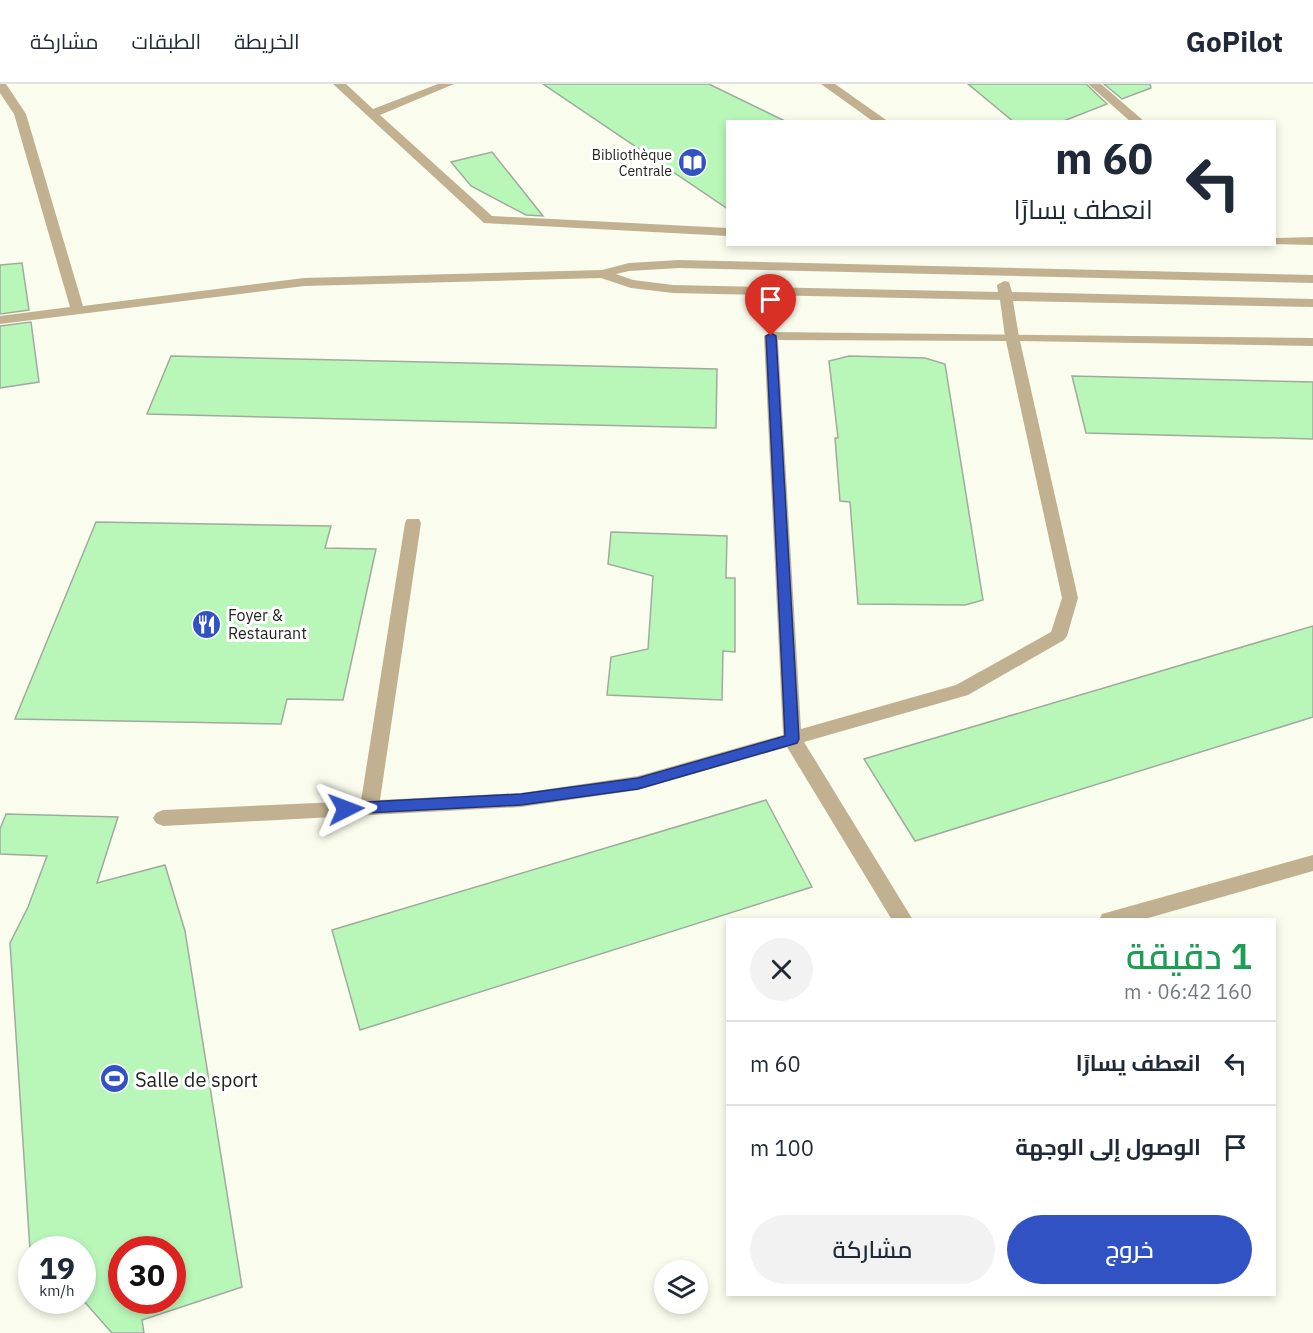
<!DOCTYPE html>
<html lang="ar">
<meta charset="utf-8">
<style>
body{margin:0;font-family:"IBM Plex Sans",Cairo,sans-serif;background:#f2f2f3;color:#1f2937;direction:rtl;height:100vh;display:flex;flex-direction:column;font-size:22px;white-space:nowrap}
*{box-sizing:border-box;margin:0}
p{font-size:20px;color:#747a83}
.icon{flex:none;width:33px;height:33px;fill:none;stroke:currentColor;stroke-width:2;stroke-linecap:round;stroke-linejoin:round}
.map{position:relative;flex:1;overflow:hidden;direction:ltr}
.drawer{position:absolute;left:726px;top:834px;width:550px;height:378px;display:flex;flex-direction:column;background:#fff;border-radius:0px;box-shadow:0 3px 9px #0003;direction:rtl}
.drawer>*{flex:none}
.top-card{position:absolute;left:726px;top:36px;width:550px;height:126px;border-radius:0px;box-shadow:0 3px 9px #0003;direction:rtl;background:#fff;color:#1f2937;overflow:hidden}
.tools{position:absolute;left:654px;top:1176px;display:grid;gap:12px}
.tools a{display:grid;place-items:center;width:54px;height:54px;border-radius:50%;background:#fff;box-shadow:0 3px 9px #0003;font-size:30px}
.speed{position:absolute;left:18px;top:1152px;display:flex;gap:12px;font-size:30px;font-weight:700;text-align:center}
.speed>*{display:grid;place-content:center;width:78px;height:78px;border-radius:50%;background:#fff;box-shadow:0 3px 9px #0003;line-height:1}
.speed small{font-size:15px;font-weight:400}
.speed .limit{border:9px solid #d22;background:#fff;color:#111}
.pin{position:absolute;display:grid;place-items:center;width:51px;height:51px;color:#fff;margin:-62px -26px;border-radius:50% 50% 50% 0;rotate:-45deg;box-shadow:0 0 6px #0007}
.pin .icon{rotate:45deg}
.me{position:absolute;width:66px;margin:-33px;rotate:87deg;stroke-linejoin:round;filter:drop-shadow(0 0 4px #0008)}
.turn{display:flex;align-items:center;gap:21px;height:126px;padding:0 24px;font-size:27px}
.turn .icon{width:78px;height:78px;stroke-width:2.5}
.turn b{display:block;font-size:42px;line-height:51px}
.round{display:grid;place-items:center;flex:none;width:63px;height:63px;border-radius:32px;background:#f2f2f3}
.headline{display:flex;align-items:center;justify-content:space-between;height:102px;padding:0 24px}
h1{font-size:36px;font-weight:600;line-height:45px;color:#1e9e55}
.primary-button{display:flex;gap:12px;margin-top:auto;padding:12px 24px}
.primary-button a{flex:1;height:69px;border-radius:36px;background:#3152c2;color:#fff;font-size:24px;font-weight:600;line-height:69px;text-align:center}
.primary-button a+a{background:#f2f2f3;color:#1f2937}
ul{padding:0;list-style:none}
li{display:flex;align-items:center;gap:18px;height:84px;padding:0 24px;border-top:2px solid #e0e1e3}
li div{flex:1}
li b{display:block;font-size:22px}
li em{font-style:normal}
header{display:flex;align-items:center;gap:36px;box-sizing:border-box;height:84px;padding:0 30px;background:#fff;border-bottom:2px solid #e0e1e3}
header strong{font-size:28px}
nav{display:flex;gap:33px;margin-inline-start:auto;font-size:21px}
.map>svg:first-child{display:block}
.building{fill:#b9f7b9;stroke:#9fab9f;stroke-width:1.5;fill-rule:evenodd}
.lines{fill:none;stroke-linecap:round;stroke-linejoin:round}
.lane{fill:#c1b191;fill-rule:evenodd}
.street{fill:#c1b191;fill-rule:evenodd}
.route{fill:#3152c2;stroke:#20357e;stroke-width:1.5}
.labels{text-anchor:middle;dominant-baseline:central;stroke-width:6;stroke-linejoin:round;paint-order:stroke}
.far-poi-label{font-size:14px;fill:#24251f;stroke:#fff;text-anchor:end}
.poi-label{font-size:16px;fill:#24251f;stroke:#fff;text-anchor:start}
.near-poi-label{font-size:20px;fill:#24251f;stroke:#fff;text-anchor:start}
</style>
<header>
<strong>GoPilot</strong>
<nav><a>الخريطة</a><a>الطبقات</a><a>مشاركة</a></nav>
</header>
<div class="map">
<svg width="1313" height="1249" viewBox="0 0 1313 1249">
<rect width="100%" height="100%" fill="#fafced"/>
<g class="building">
<path d="M 543,0 L 709,0 L 787,38 L 728,38 L 728,125 Z"/>
<path d="M 968,0 L 1086,0 L 1107,20 L 1061,38 L 1014,38 Z"/>
<path d="M 1104,0 L 1150,0 L 1151,4 L 1122,15 Z"/>
<path d="M 492,68 L 543,132 L 526,131 L 471,102 L 451,78 Z"/>
<path d="M 22,179 L 29,226 L 0,230 L 0,181 Z"/>
<path d="M 31,238 L 39,298 L 0,304 L 0,242 Z"/>
<path d="M 171,272 L 717,285 L 716,344 L 147,330 Z"/>
<path d="M 849,272 L 925,274 L 945,280 L 983,516 L 965,521 L 858,520 L 850,418 L 840,417 L 835,354 L 838,354 L 829,277 Z"/>
<path d="M 1072,292 L 1313,298 L 1313,355 L 1086,349 Z"/>
<path d="M 96,438 L 331,442 L 325,464 L 376,465 L 343,616 L 287,615 L 281,640 L 15,635 Z"/>
<path d="M 611,448 L 727,452 L 726,494 L 735,494 L 735,568 L 723,567 L 722,616 L 607,611 L 611,573 L 648,565 L 653,492 L 608,480 Z"/>
<path d="M 1313,542 L 1313,633 L 915,757 L 864,675 Z"/>
<path d="M 766,716 L 812,803 L 360,946 L 332,846 Z"/>
<path d="M 6,730 L 118,733 L 97,799 L 165,781 L 185,847 L 242,1203 L 142,1236 L 144,1249 L 112,1249 L 82,1215 L 82,1166 L 30,1166 L 10,859 L 28,823 L 47,772 L 0,770 L 0,745 ZM 122,1166 L 172,1166 L 172,1216 L 122,1216 Z"/>
</g>
<g class="lines">
<g class="lane">
<path d="M 0,0 L 6,0 L 26,30 L 83,222 L 304,194 L 602,186 L 629,179 L 679,176 L 1313,191 L 1313,199 L 679,184 L 629,187 L 616,190 L 633,196 L 673,201 L 998,208 L 997,201 L 1004,197 L 1009,198 L 1012,208 L 1313,215 L 1313,223 L 1013,217 L 1019,253 L 1012,257 L 1005,253 L 1000,216 L 673,209 L 631,204 L 601,194 L 304,202 L 0,240 L 0,232 L 70,223 L 14,30 L 0,9 Z"/>
<path d="M 333,0 L 346,0 L 373,25 L 438,0 L 454,0 L 380,31 L 492,132 L 728,144 L 728,152 L 484,139 Z"/>
<path d="M 821,0 L 835,0 L 889,38 L 874,38 Z"/>
<path d="M 1088,0 L 1101,0 L 1145,38 L 1131,38 Z"/>
<path d="M 1313,153 L 1313,161 L 1270,160 L 1275,160 L 1275,154 Z"/>
</g>
<g class="street">
<path d="M 771,248 L 1313,254 L 1313,262 L 1020,257 L 1078,514 L 1067,552 L 1064,556 L 968,611 L 804,658 L 913,836 L 892,836 L 787,663 L 638,706 L 521,723 L 163,742 L 156,739 L 153,734 L 156,729 L 163,726 L 361,717 L 405,439 L 407,435 L 419,435 L 421,439 L 380,716 L 521,709 L 638,692 L 783,651 L 764,252 ZM 778,256 L 1006,257 L 1062,514 L 1051,548 L 956,601 L 801,645 Z"/>
<path d="M 1313,771 L 1313,787 L 1141,836 L 1099,836 L 1102,830 L 1109,828 Z"/>
</g>
</g>
<path class="route" d="M 771,249 L 776,252 L 799,655 L 797,659 L 638,705 L 521,721 L 346,730 L 340,729 L 338,725 L 340,721 L 346,719 L 521,710 L 638,694 L 785,652 L 766,252 Z"/>
<defs>
<symbol id="library-disc" viewBox="-11 -11 22 22"><circle r="9.5" fill="#3152c2" stroke="#fff"/><path d="M-6-4Q-3-5.5-.7-3.5V5Q-3 3-6 4ZM6-4Q3-5.5 .7-3.5V5Q3 3 6 4Z" fill="#fff"/></symbol>
<symbol id="restaurant-disc" viewBox="-11 -11 22 22"><circle r="9.5" fill="#3152c2" stroke="#fff"/><path d="M-5-6h1v4h1v-4h1v4h1v-4h1v5L-1.5 .5V6h-2V.5L-5-1ZM5-6V6H3V1.5H1.5Q1.5-4 5-6Z" fill="#fff"/></symbol>
<symbol id="stadium-disc" viewBox="-11 -11 22 22"><circle r="9.5" fill="#3152c2" stroke="#fff"/><path d="M0-5a6.5 5 0 1 0 0 10a6.5 5 0 1 0 0-10ZM-3.5-1.8h7v3.6h-7Z" fill="#fff"/></symbol>
</defs>
<g fill-rule="evenodd">
<use href="#library-disc" x="676" y="62" width="33" height="33"/>
<use href="#restaurant-disc" x="190" y="524" width="33" height="33"/>
<use href="#stadium-disc" x="98" y="978" width="33" height="33"/>
</g>
<g class="labels">
<g class="far-poi-label">
<text x="672" y="71">Bibliothèque<tspan x="672" dy="16">Centrale</tspan></text>
</g>
<g class="poi-label">
<text x="228" y="531">Foyer &amp;<tspan x="228" dy="18">Restaurant</tspan></text>
</g>
<g class="near-poi-label">
<text x="135" y="995">Salle de sport</text>
</g>
</g>
</svg>
<div class="tools">
<a><svg class="icon" aria-label="layers" viewBox="0 0 24 24"><path d="M12 4l9 5-9 5-9-5zM3 14l9 5 9-5"/></svg></a>
</div>
<div class="speed"><div>19<small>km/h</small></div><div class="limit">30</div></div>
<div class="pin" style="left:771px;top:252px;background:#d93025"><svg class="icon" aria-label="arrive" viewBox="0 0 24 24"><path d="M6 21V4h12l-3 4 3 4H6"/></svg></div>
<svg class="me" style="left:346px;top:725px" viewBox="-20 -20 40 40"><path d="M0-17L14 15 0 8-14 15z" fill="#3152c2" stroke="#fff" stroke-width="4"/></svg>
<div class="top-card">
<div class="turn"><svg class="icon" aria-label="left" viewBox="0 0 24 24"><path d="M17 20v-9H6M10 6l-5 5 5 5"/></svg><div><b>60 m</b>انعطف يسارًا</div></div>
</div>
<section class="drawer">
<div class="headline"><div><h1>1 دقيقة</h1><p>160 m · 06:42</p></div><a class="round"><svg class="icon" aria-label="close" viewBox="0 0 24 24"><path d="M6 6l12 12M18 6L6 18"/></svg></a></div>
<ul>
<li><svg class="icon" aria-label="left" viewBox="0 0 24 24"><path d="M17 20v-9H6M10 6l-5 5 5 5"/></svg><div><b>انعطف يسارًا</b></div><em>60 m</em></li>
<li><svg class="icon" aria-label="arrive" viewBox="0 0 24 24"><path d="M6 21V4h12l-3 4 3 4H6"/></svg><div><b>الوصول إلى الوجهة</b></div><em>100 m</em></li>
</ul>
<div class="primary-button"><a>خروج</a><a>مشاركة</a></div>
</section>
</div>
